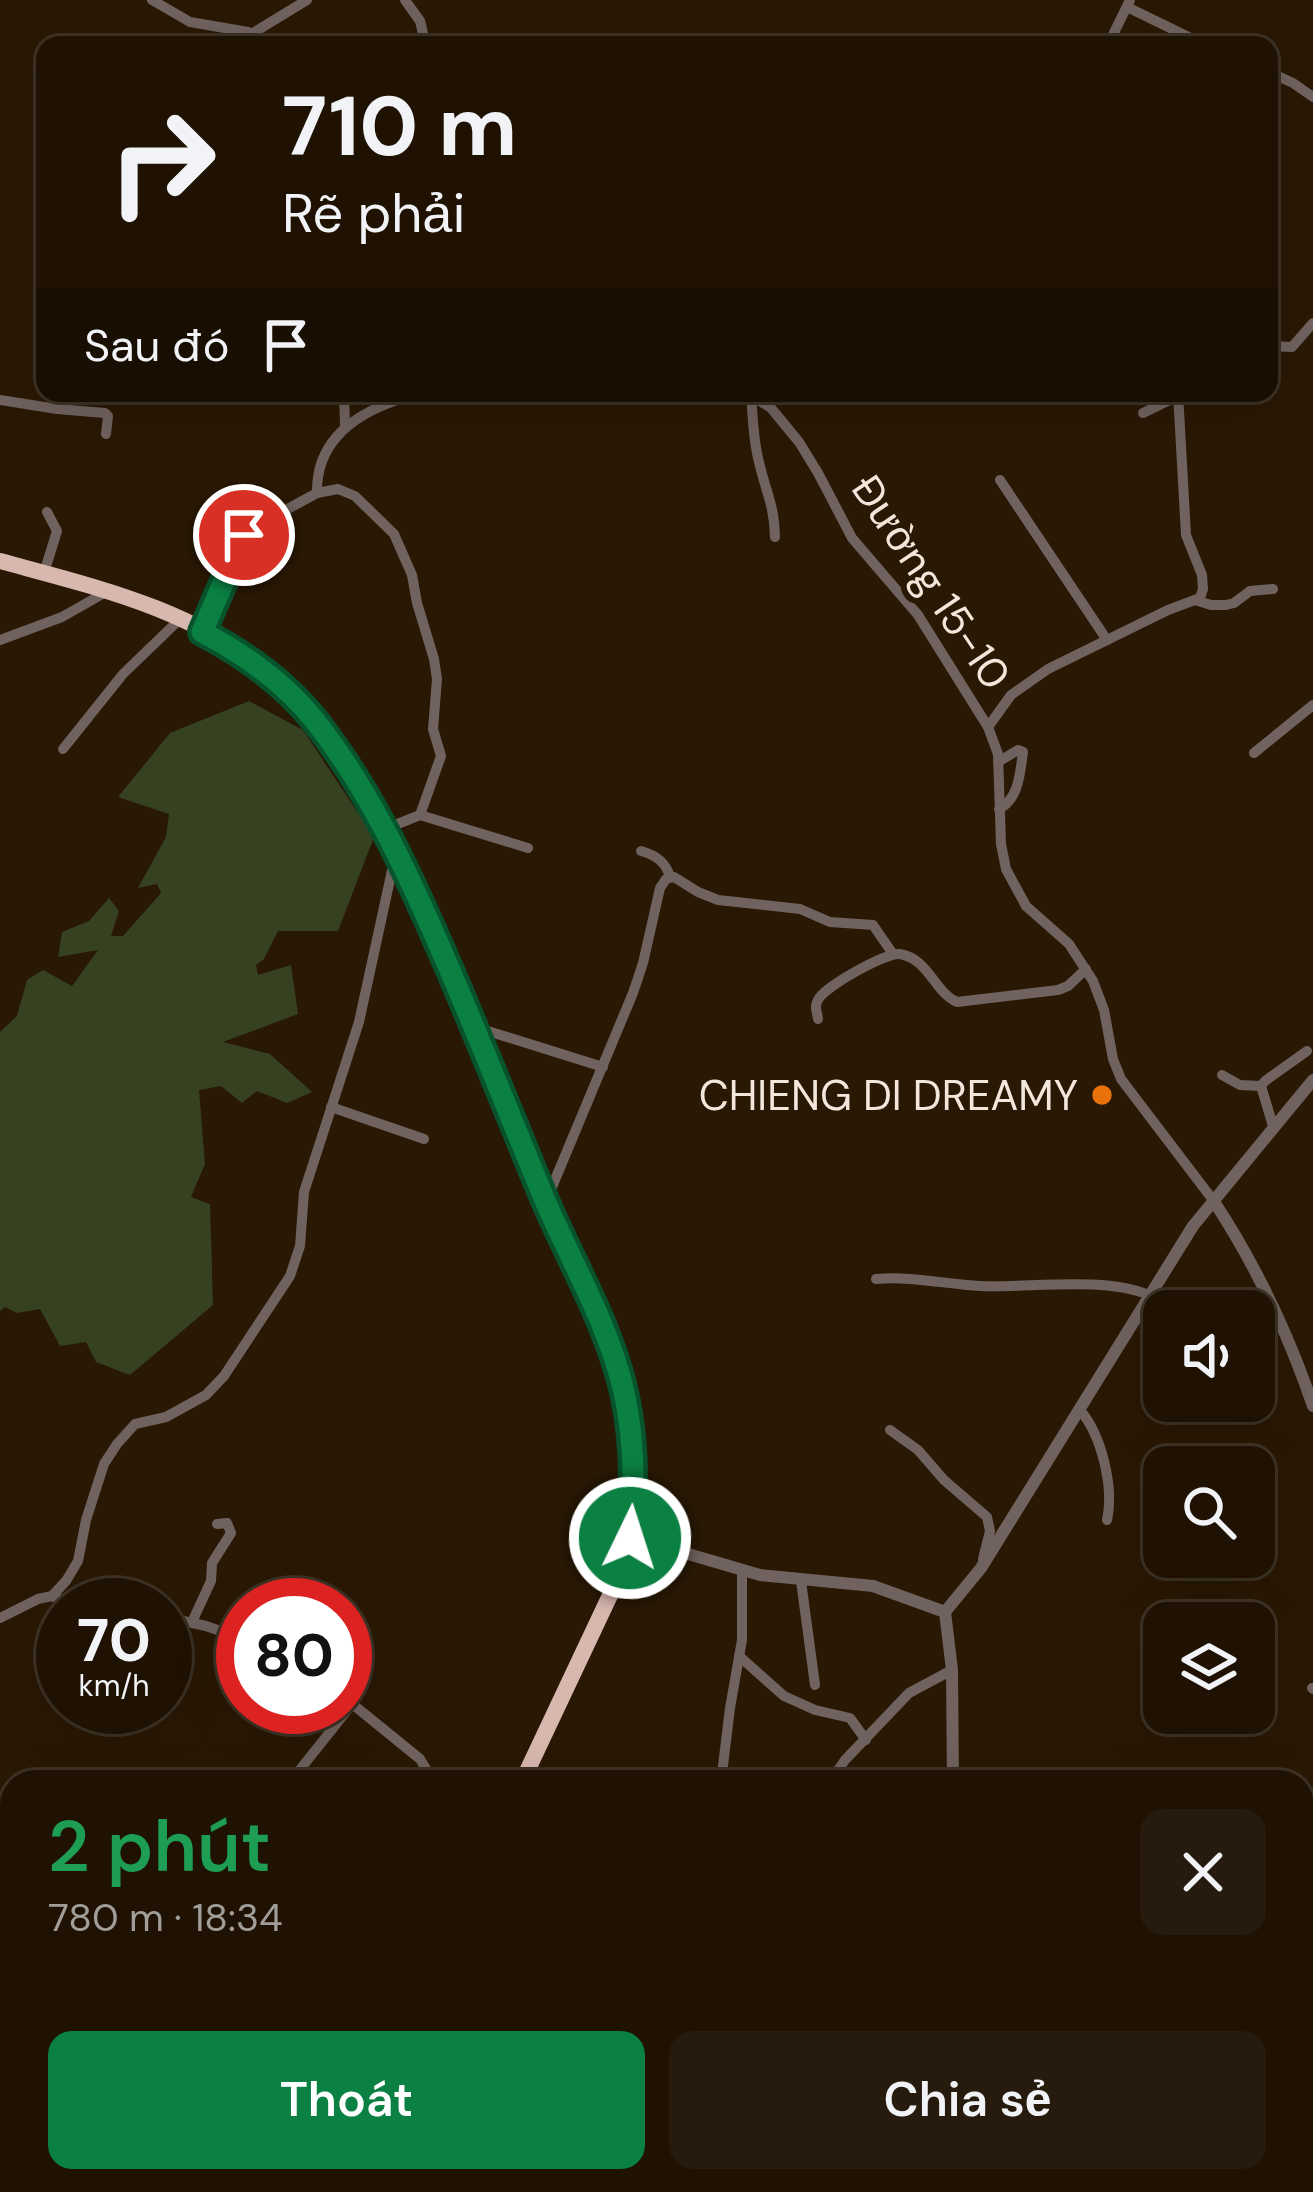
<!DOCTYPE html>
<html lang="vi">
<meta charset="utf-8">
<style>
body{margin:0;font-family:"DM Sans",sans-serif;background:#271b0d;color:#f1f3f6;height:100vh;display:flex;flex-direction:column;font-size:45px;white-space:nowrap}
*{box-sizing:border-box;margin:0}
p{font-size:39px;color:#a19e9a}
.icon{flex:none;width:66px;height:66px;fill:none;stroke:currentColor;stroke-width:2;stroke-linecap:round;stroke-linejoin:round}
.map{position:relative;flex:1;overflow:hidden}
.sheet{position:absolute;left:0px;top:1770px;width:1314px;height:423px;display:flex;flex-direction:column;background:#1f1203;border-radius:36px 36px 0 0;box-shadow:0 12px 48px #0002,0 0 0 3px #3c3225}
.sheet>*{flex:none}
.guide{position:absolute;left:36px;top:36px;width:1242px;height:366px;border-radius:24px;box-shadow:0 12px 48px #0002,0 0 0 3px #3c3225;background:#1f1203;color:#f1f3f6;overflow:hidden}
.buttons{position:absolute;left:1143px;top:1290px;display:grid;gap:24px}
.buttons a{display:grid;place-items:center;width:132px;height:132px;border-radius:24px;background:#1f1203;box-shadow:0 12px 48px #0002,0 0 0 3px #3c3225;font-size:60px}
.speed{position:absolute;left:36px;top:1578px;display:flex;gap:24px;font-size:60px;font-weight:700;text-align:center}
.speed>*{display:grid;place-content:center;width:156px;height:156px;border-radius:50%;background:#1f1203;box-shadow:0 12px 48px #0002,0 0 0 3px #3c3225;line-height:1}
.speed small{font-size:30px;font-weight:400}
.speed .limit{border:18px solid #d22;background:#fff;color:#111}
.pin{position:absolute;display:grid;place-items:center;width:102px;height:102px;color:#fff;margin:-51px;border:6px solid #fff;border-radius:50%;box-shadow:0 3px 12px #0007}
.me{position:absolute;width:132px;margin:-66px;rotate:4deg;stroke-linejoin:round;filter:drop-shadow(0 0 9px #0008)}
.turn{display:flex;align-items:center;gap:42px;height:252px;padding:0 48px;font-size:54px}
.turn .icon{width:156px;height:156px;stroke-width:2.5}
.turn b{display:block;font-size:84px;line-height:102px}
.then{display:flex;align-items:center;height:114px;padding:0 48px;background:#0003;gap:24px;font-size:45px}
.round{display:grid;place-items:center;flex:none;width:126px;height:126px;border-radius:24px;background:#271b0d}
.summary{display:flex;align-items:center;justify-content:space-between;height:204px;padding:0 48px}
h1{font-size:72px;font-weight:600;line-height:90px;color:#1e9e55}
.cta{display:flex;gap:24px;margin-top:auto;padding:24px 48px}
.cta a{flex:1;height:138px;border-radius:24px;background:#0b8043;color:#fff;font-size:48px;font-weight:600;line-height:138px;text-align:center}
.cta a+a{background:#271b0d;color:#f1f3f6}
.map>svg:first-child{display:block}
.green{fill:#364122}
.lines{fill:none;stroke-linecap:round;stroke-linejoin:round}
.minor{stroke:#70625e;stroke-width:10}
.tertiary{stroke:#70625e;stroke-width:12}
.trunk{stroke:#d7b7ae;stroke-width:16}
.route-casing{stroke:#07532c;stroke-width:30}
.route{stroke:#0b8043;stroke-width:21}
.food-dot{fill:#e8710a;stroke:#291804;stroke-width:4.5}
.labels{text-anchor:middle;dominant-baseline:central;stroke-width:12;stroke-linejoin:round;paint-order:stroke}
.street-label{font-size:42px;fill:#f3e7db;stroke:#291804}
.poi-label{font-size:42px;fill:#f3e7db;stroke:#291804;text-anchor:end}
</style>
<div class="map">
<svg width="1313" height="2192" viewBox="0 0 1313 2192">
<rect width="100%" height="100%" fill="#291804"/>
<g class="green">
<path d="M 249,701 L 303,730 L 374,837 L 338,931 L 278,931 L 264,959 L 256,965 L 258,975 L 291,965 L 298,1014 L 223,1042 L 270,1054 L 312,1092 L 287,1103 L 257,1091 L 242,1103 L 221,1086 L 199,1090 L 205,1164 L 191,1197 L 210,1204 L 213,1305 L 130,1375 L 96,1362 L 86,1342 L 60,1346 L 40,1309 L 17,1313 L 5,1307 L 0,1311 L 0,1032 L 17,1016 L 27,980 L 43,970 L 72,986 L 98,950 L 58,957 L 62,932 L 89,921 L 109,898 L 119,911 L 111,936 L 123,936 L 161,893 L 157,884 L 138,888 L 166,837 L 169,814 L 118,797 L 170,733 Z"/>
<path d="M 0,1954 L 12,1963 L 12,2042 L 2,2051 L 5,2089 L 12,2093 L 12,2105 L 8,2107 L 12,2119 L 12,2181 L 54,2181 L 56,2192 L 26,2192 L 22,2188 L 21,2192 L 0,2192 Z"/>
<path d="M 512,2181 L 717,2181 L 705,2192 L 695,2192 L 690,2187 L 685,2192 L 517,2192 Z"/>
</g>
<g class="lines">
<g class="minor">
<path d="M 152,0 L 190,22 L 248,32 L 265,45"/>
<path d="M 405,0 L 420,21 L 425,42"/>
<path d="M 1127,7 L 1205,45"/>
<path d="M 253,33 L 307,0"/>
<path d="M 1108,45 L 1130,0"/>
<path d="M 1269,72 L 1293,83 L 1313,97"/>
<path d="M 1269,346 L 1292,347 L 1313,323"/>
<path d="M 344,393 L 345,425"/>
<path d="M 747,393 L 771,408 L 799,442 L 818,473 L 852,538 L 918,615 L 988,727 L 998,754 L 1001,844 L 1006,869 L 1026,906 L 1069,944 L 1093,981 L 1104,1010 L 1113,1059 L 1121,1079 L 1213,1200"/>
<path d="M 751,395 C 753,417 753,440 759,462 C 766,493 774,503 775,537"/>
<path d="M 0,400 L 57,409 L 105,413 L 108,416 L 106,434"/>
<path d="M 1143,413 L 1178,396"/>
<path d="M 1000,480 L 1107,640"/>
<path d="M 317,493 C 316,441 354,414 400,399"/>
<path d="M 44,573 L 57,531 L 47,512"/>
<path d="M 1195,600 L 1211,605 L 1226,605 L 1234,603 L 1250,591 L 1273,589"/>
<path d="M 202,631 L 247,531 L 317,493 L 338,489 L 355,496 L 394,534 L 412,575 L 417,603 L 434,659 L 437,679 L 433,729 L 441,756 L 420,815"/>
<path d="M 0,640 L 62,617 L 106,592"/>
<path d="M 988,727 L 1011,695 L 1048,669 L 1168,610 L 1200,598 L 1203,589 L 1202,575 L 1186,535 L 1178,393"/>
<path d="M 63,749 L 123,674 L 180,619"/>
<path d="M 1254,753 L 1313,705"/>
<path d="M 998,762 L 1018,750 L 1023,752 C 1020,773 1019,799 999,809"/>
<path d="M 385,829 L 420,815 L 528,848"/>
<path d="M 641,851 C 656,855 666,862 670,877"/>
<path d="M 818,1019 C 817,1011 814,1007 818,1000 C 824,987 886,952 900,954 C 929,959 934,992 957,1002 L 1058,990 L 1068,986 L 1086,969"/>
<path d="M 475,1027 L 603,1067"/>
<path d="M 1222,1075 L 1240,1085 L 1261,1086"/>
<path d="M 331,1107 L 424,1139"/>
<path d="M 1273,1126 L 1261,1086 L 1265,1081 L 1307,1051"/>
<path d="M 547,1199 L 633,993 L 643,963 L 660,888 L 666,879 L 674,877 L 698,892 L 718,900 L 800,909 L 830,922 L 873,925 L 893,954"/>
<path d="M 876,1279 C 911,1276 945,1284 980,1286 C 1031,1288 1102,1276 1149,1295"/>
<path d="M 1080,1410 C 1102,1436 1114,1487 1107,1520"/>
<path d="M 890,1430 L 918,1450 L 944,1480 L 987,1517 L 990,1531 L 983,1559"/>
<path d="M 801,1581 L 815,1685"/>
<path d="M 52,1596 L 74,1605"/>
<path d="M 165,1617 L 206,1626 L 243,1639"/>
<path d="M 0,1618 L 38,1599 L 52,1596 L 66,1581 L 78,1561 L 86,1520 L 104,1464 L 117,1444 L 135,1424 L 166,1417 L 206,1395 L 224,1376 L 290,1276 L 300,1246 L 304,1192 L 359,1022 L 396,852"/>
<path d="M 192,1622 L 211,1581 L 212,1563 L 231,1533 L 227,1523 L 217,1524"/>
<path d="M 739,1656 L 784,1696 L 815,1710 L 850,1718 L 866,1740"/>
<path d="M 1312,1688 L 1313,1689"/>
<path d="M 345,1698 L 420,1759 L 434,1782"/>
<path d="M 290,1782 L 353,1703"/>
<path d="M 721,1782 L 730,1708 L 742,1640 L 742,1571"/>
<path d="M 830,1782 L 845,1760 L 909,1693 L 952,1670"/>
<path d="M 0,1836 L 12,1859"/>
<path d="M 1302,1850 L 1313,1846"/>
<path d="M 0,1898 L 12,1889"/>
<path d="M 1302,2027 L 1313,2057"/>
<path d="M 1302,2152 L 1313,2118"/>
</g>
<g class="tertiary">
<path d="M 1213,1200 C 1256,1265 1288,1333 1313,1406"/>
<path d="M 630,1537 L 760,1575 L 873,1586 L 945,1612 L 952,1670 L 953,1782"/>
<path d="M 945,1612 L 981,1568 L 1193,1226 L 1313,1080"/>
<path d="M 1202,2181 L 1211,2192"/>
</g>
<g class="trunk">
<path d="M 0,561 C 95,587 199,610 273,678 C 350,748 395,845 436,939 C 474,1025 508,1112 545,1199 C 571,1263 609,1325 624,1392 C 638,1453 637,1513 621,1572 L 522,1782"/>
<path d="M 1069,2181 L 1078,2192"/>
</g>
</g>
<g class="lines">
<defs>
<path id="route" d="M 244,535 L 202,632 C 246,655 285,683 316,722 C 369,790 405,867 439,945 C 476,1029 509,1114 544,1198 C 571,1262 609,1325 624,1392 C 635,1441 635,1489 630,1538"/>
</defs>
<use href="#route" class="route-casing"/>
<use href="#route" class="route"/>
</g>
<circle class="food-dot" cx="1102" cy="1095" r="12"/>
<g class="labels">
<g class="street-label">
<text transform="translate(931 582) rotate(56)">Đường 15-10</text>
</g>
<g class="poi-label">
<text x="1078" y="1095">CHIENG DI DREAMY</text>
</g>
</g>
</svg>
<div class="buttons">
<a><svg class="icon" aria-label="sound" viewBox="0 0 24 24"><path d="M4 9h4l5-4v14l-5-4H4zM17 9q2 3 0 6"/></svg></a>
<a><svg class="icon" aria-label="search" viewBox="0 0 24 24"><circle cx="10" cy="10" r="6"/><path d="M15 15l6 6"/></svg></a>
<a><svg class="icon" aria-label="layers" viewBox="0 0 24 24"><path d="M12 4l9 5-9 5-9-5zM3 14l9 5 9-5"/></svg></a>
</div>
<div class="speed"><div>70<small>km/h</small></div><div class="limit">80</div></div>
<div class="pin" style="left:244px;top:535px;background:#d93025"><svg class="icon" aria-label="arrive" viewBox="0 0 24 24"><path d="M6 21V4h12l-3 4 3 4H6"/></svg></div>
<svg class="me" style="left:630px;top:1538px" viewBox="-20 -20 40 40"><circle r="17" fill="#0b8043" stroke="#fff" stroke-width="3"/><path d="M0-11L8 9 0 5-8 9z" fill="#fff"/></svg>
<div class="guide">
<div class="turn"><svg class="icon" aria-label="right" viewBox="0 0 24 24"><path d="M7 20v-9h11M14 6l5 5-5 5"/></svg><div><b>710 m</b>Rẽ phải</div></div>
<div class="then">Sau đó<svg class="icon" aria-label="arrive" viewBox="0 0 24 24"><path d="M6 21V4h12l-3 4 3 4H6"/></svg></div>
</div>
<section class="sheet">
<div class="summary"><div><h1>2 phút</h1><p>780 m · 18:34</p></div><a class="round"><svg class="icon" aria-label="close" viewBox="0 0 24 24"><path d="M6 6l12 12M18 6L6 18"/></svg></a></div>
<div class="cta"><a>Thoát</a><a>Chia sẻ</a></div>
</section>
</div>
